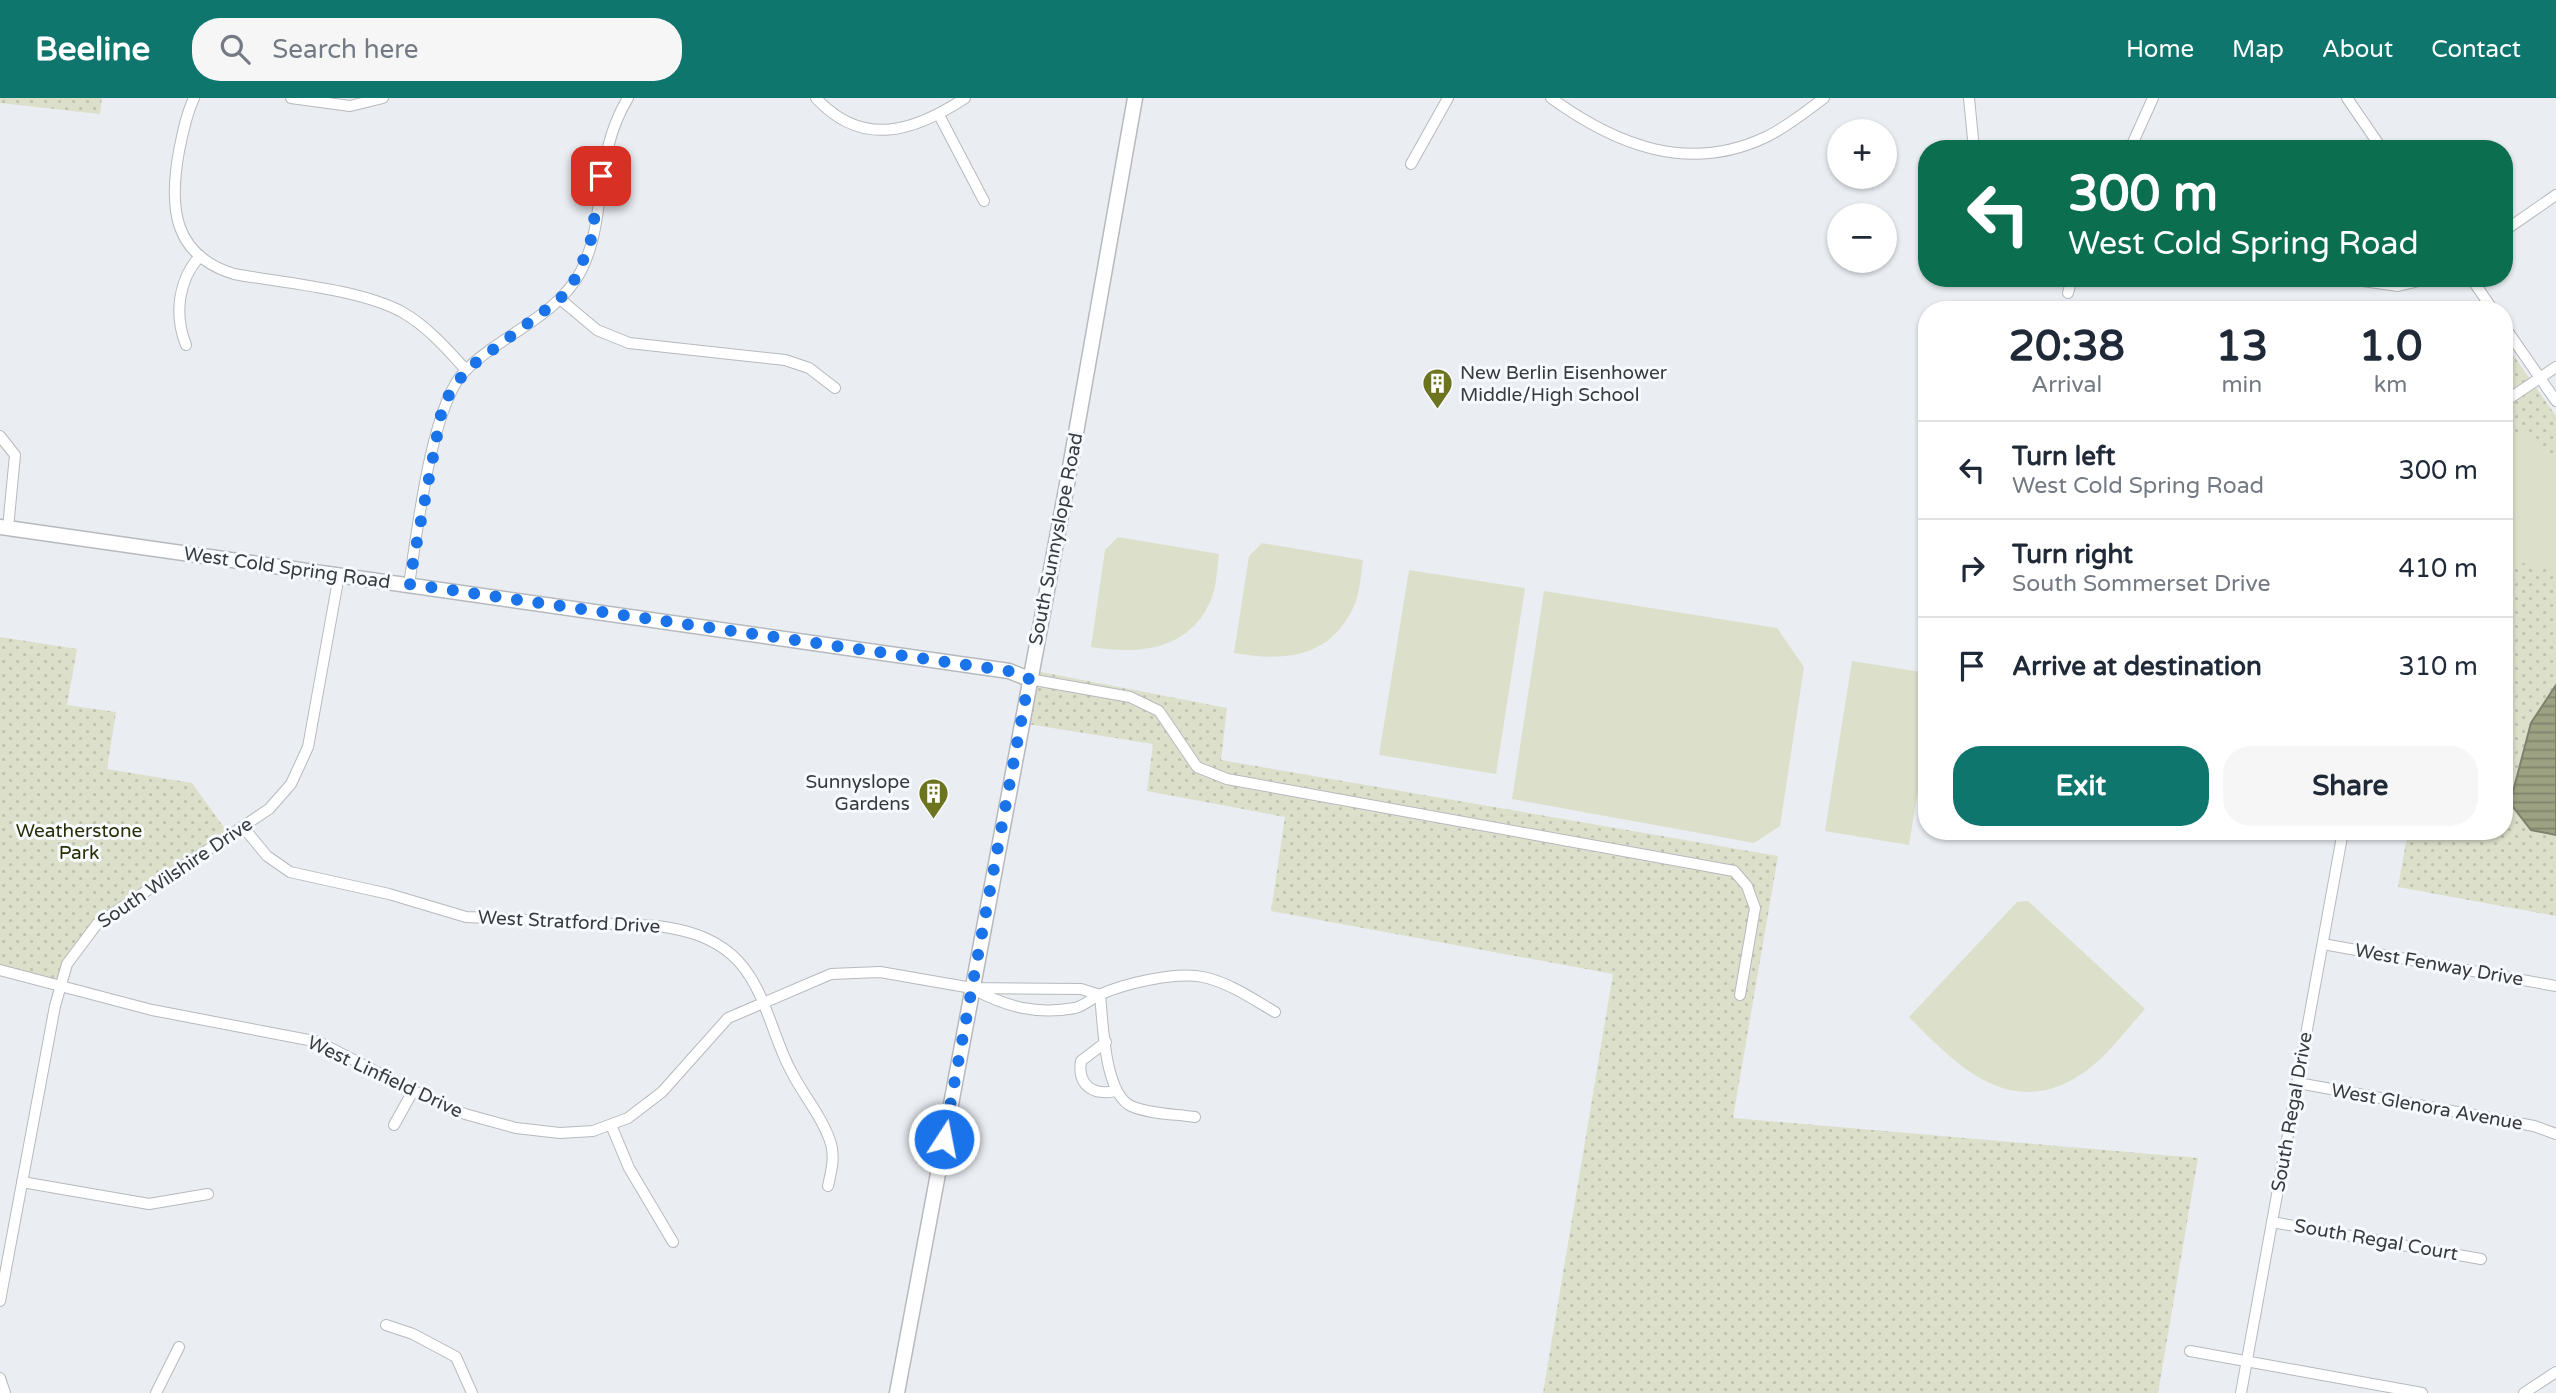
<!DOCTYPE html>
<meta charset="utf-8">
<style>
body{margin:0;font-family:"Varela Round",sans-serif;background:#f6f6f7;color:#1f2937;height:100vh;display:flex;flex-direction:column;font-size:26px;white-space:nowrap}
*{box-sizing:border-box;margin:0}
p{font-size:23px;color:#747a83}
.icon{flex:none;width:38px;height:38px;fill:none;stroke:currentColor;stroke-width:2;stroke-linecap:round;stroke-linejoin:round}
.map{position:relative;flex:1;overflow:hidden}
.sheet{position:absolute;left:1918px;top:203px;width:595px;height:539px;display:flex;flex-direction:column;background:#fff;border-radius:28px;box-shadow:0 2px 5px #0004}
.sheet>*{flex:none}
.hud{position:absolute;left:1918px;top:42px;width:595px;height:147px;border-radius:28px;box-shadow:0 2px 5px #0004;background:#0b6e4f;color:#fff;overflow:hidden}
.controls{position:absolute;left:1827px;top:21px;display:grid;gap:14px}
.controls a{display:grid;place-items:center;width:70px;height:70px;border-radius:50%;background:#fff;box-shadow:0 2px 5px #0004;font-size:35px}
.pin{position:absolute;display:grid;place-items:center;width:60px;height:60px;color:#fff;margin:-30px;border-radius:14px;box-shadow:0 4px 10px #0006}
.me{position:absolute;width:77px;margin:-38px;rotate:11deg;stroke-linejoin:round;filter:drop-shadow(0 0 5px #0008)}
.turn{display:flex;align-items:center;gap:24px;height:147px;padding:0 35px;font-size:32px}
.turn .icon{width:91px;height:91px;stroke-width:2.5}
.turn b{display:block;font-size:49px;line-height:60px}
.eta{display:flex;justify-content:space-evenly;align-items:center;height:119px;text-align:center}
.eta b{font-size:42px;font-weight:800;line-height:49px}
.button{display:flex;gap:14px;margin-top:auto;padding:14px 35px}
.button a{flex:1;height:80px;border-radius:28px;background:#0f766e;color:#fff;font-size:28px;font-weight:800;line-height:80px;text-align:center}
.button a+a{background:#f6f6f7;color:#1f2937}
ul{padding:0;list-style:none}
li{display:flex;align-items:center;gap:21px;height:98px;padding:0 35px;border-top:2px solid #e0e1e3}
li div{flex:1}
li b{display:block;font-size:26px}
li em{font-style:normal}
header{display:flex;align-items:center;gap:42px;box-sizing:border-box;height:98px;padding:0 35px;background:#0f766e;color:#fff}
header strong{font-size:33px}
nav{display:flex;gap:38px;margin-inline-start:auto;font-size:24px}
.search{width:490px;height:63px;background:#f6f6f7;display:flex;align-items:center;gap:18px;box-sizing:border-box;padding:0 24px;border-radius:28px;color:#747a83;font-size:26px}
.map>svg:first-child{display:block}
.grass{fill:url(#grass-dots)}
.pitch{fill:#dce0ca}
.water{fill:url(#water-rules);stroke:#7e826c;stroke-width:2}
.lines{fill:none;stroke-linecap:round;stroke-linejoin:round}
.street-casing{stroke:#b6b9be;stroke-width:12}
.secondary-casing{stroke:#b6b9be;stroke-width:17}
.street{stroke:#fff;stroke-width:10}
.secondary{stroke:#fff;stroke-width:14}
.route{stroke:#1a73e8;stroke-width:12;stroke-dasharray:0 21.6}
.labels{text-anchor:middle;dominant-baseline:central;stroke-width:6;stroke-linejoin:round;paint-order:stroke}
.poi-label{font-size:19px;fill:#393a3c;stroke:#f7faff;text-anchor:start}
.street-label{font-size:19px;fill:#393a3c;stroke:#f7faff}
.park-label{font-size:19px;fill:#2a2e05;stroke:#f7faff}
</style>
<header>
<strong>Beeline</strong>
<div class="search"><svg class="icon" aria-label="search" viewBox="0 0 24 24"><circle cx="10" cy="10" r="6"/><path d="M15 15l6 6"/></svg>Search here</div>
<nav><a>Home</a><a>Map</a><a>About</a><a>Contact</a></nav>
</header>
<div class="map">
<svg width="2556" height="1295" viewBox="0 0 2556 1295">
<defs>
<pattern id="grass-dots" width="8" height="8" patternUnits="userSpaceOnUse" patternTransform="scale(1.75)"><rect width="8" height="8" fill="#dce0ca"/><path d="M2 2h.1M6 6h.1" fill="none" stroke="#bec1ae" stroke-width="1.8" stroke-linecap="round"/></pattern>
<pattern id="water-rules" width="6" height="5" patternUnits="userSpaceOnUse" patternTransform="scale(1.75)"><rect width="6" height="5" fill="#9ca181"/><path d="M0 2.5h6" fill="none" stroke="#80846b"/></pattern>
</defs>
<rect width="100%" height="100%" fill="#eaedf2"/>
<g class="grass">
<path d="M 0,0 L 102,0 L 100,16 L 0,5 Z"/>
<path d="M 2504,244 L 2556,318 L 2556,818 L 2398,789 L 2408,733 L 2504,733 Z"/>
<path d="M 0,539 L 77,551 L 67,607 L 116,614 L 107,671 L 192,685 L 230,738 L 97,826 L 59,888 L 0,872 Z"/>
<path d="M 1031,572 L 1227,610 L 1221,662 L 1778,758 L 1733,1020 L 2198,1060 L 2158,1295 L 1543,1295 L 1613,876 L 1271,813 L 1285,719 L 1147,693 L 1153,646 L 1021,625 Z"/>
</g>
<g class="pitch">
<path d="M 2524,335 L 2535,338 L 2556,372 L 2556,469 L 2554,470 L 2504,462 L 2504,348 Z"/>
<path d="M 1118,439 L 1219,456 C 1217,470 1217,486 1212,499 C 1192,552 1140,557 1091,549 L 1105,452 Z"/>
<path d="M 1262,445 L 1363,462 C 1361,476 1360,493 1355,506 C 1331,560 1286,564 1234,555 L 1249,458 Z"/>
<path d="M 1409,472 L 1525,490 L 1496,676 L 1379,657 Z"/>
<path d="M 1544,493 L 1777,530 L 1804,569 L 1780,728 L 1754,745 L 1512,701 Z"/>
<path d="M 1852,563 L 1927,575 L 1927,637 L 1909,747 L 1825,733 Z"/>
<path d="M 2028,803 L 2145,911 C 2126,932 2109,956 2086,973 C 2013,1025 1959,970 1909,919 L 2017,804 Z"/>
</g>
<path class="water" d="M 2556,587 L 2556,737 L 2531,732 L 2510,705 L 2531,625 Z"/>
<g class="lines">
<defs>
<g id="street">
<path d="M 194,0 C 186,17 183,34 179,53 C 169,108 172,157 234,176 C 284,185 359,191 402,214 C 427,228 447,251 466,272"/>
<path d="M 291,0 L 350,8 L 383,0"/>
<path d="M 816,0 C 863,51 915,33 965,0"/>
<path d="M 1551,0 C 1616,47 1688,76 1766,39 C 1787,29 1805,14 1824,0"/>
<path d="M 1969,0 L 1974,51"/>
<path d="M 2347,0 L 2382,51"/>
<path d="M 939,17 L 984,103"/>
<path d="M 2130,51 L 2153,0"/>
<path d="M 1411,66 L 1448,0"/>
<path d="M 2504,133 L 2556,97"/>
<path d="M 2342,180 L 2398,188 L 2432,180"/>
<path d="M 2471,180 L 2493,212"/>
<path d="M 2068,195 L 2072,180"/>
<path d="M 560,201 L 597,232 L 629,245 L 785,262 L 809,270 L 835,290"/>
<path d="M 2504,228 L 2556,303"/>
<path d="M 186,247 C 174,217 178,182 200,158"/>
<path d="M 2504,304 L 2556,269"/>
<path d="M 0,338 L 15,357 L 8,430"/>
<path d="M 409,487 C 417,435 431,307 465,273 C 500,237 557,219 581,173 C 608,120 592,59 628,0"/>
<path d="M 1029,581 L 1130,599 L 1159,613 L 1197,669 L 1227,681 L 1734,773 L 1747,788 L 1755,810 L 1740,897"/>
<path d="M 243,729 L 267,758 L 290,774 L 389,796 L 466,819 L 658,828 C 686,832 710,838 732,857 C 764,885 771,935 790,971 C 802,996 823,1019 831,1046 C 835,1060 831,1074 828,1088"/>
<path d="M 2323,846 L 2556,888"/>
<path d="M 0,872 L 152,912 L 319,944 L 433,1003 L 465,1016 L 516,1030 L 560,1035 L 593,1033 L 628,1020 L 662,994 L 728,920 L 831,876 L 880,874 L 972,890 L 1081,891 L 1100,897"/>
<path d="M 973,891 C 1007,909 1036,917 1075,910 C 1084,908 1091,901 1099,897 C 1123,886 1176,873 1203,879 C 1230,885 1251,900 1275,914"/>
<path d="M 1100,897 C 1103,924 1104,995 1131,1008 C 1149,1016 1175,1016 1195,1019"/>
<path d="M 1106,944 L 1081,963 C 1077,987 1093,998 1116,993"/>
<path d="M 2298,985 L 2534,1028 L 2556,1036"/>
<path d="M 394,1027 L 413,993"/>
<path d="M 611,1027 L 629,1070 L 673,1144"/>
<path d="M 22,1084 L 149,1106 L 208,1096"/>
<path d="M 2272,1124 L 2481,1161"/>
<path d="M 0,1203 L 55,908 L 67,866 L 97,826 L 269,711 L 291,686 L 308,649 L 339,477"/>
<path d="M 386,1227 L 413,1236 L 456,1259 L 472,1295"/>
<path d="M 2190,1253 L 2422,1295"/>
<path d="M 0,1280 L 5,1295"/>
<path d="M 156,1295 L 179,1249"/>
<path d="M 2241,1295 L 2343,733"/>
<path d="M 2524,1295 L 2556,1274"/>
</g>
<g id="secondary">
<path d="M 0,429 L 1009,573 L 1029,581"/>
<path d="M 897,1295 L 1067,386 L 1135,0"/>
</g>
</defs>
<use href="#street" class="street-casing"/>
<use href="#secondary" class="secondary-casing"/>
<use href="#street" class="street"/>
<use href="#secondary" class="secondary"/>
</g>
<g class="lines">
<path class="route" d="M 601,78 L 590,147 L 573,185 L 560,201 L 466,272 L 443,306 L 409,486 L 1009,573 L 1029,581 L 944,1041"/>
</g>
<defs>
<symbol id="building-pin" viewBox="-11 -11 22 30"><path d="M0 17L-7.5 6A9.5 9.5 0 1 1 7.5 6Z" fill="#6c741e" stroke="#f7faff"/><path d="M-4-6H4V6H1V3H-1V6H-4ZM-2.5-4.3h1.7v1.8h-1.7ZM.8-4.3h1.7v1.8H.8ZM-2.5-1h1.7V.8h-1.7ZM.8-1h1.7V.8H.8Z" fill="#fff"/></symbol>
</defs>
<g fill-rule="evenodd">
<use href="#building-pin" x="1420" y="268" width="35" height="47"/>
<use href="#building-pin" x="916" y="678" width="35" height="47"/>
</g>
<g class="labels">
<g class="poi-label">
<text x="1460" y="275">New Berlin Eisenhower<tspan x="1460" dy="22">Middle/High School</tspan></text>
<text x="910" y="684" text-anchor="end">Sunnyslope<tspan x="910" dy="22">Gardens</tspan></text>
</g>
<g class="street-label">
<text transform="translate(1056 441) rotate(-79)">South Sunnyslope Road</text>
<text transform="translate(287 470) rotate(8)">West Cold Spring Road</text>
<text transform="translate(175 775) rotate(-34)">South Wilshire Drive</text>
<text transform="translate(569 824) rotate(3)">West Stratford Drive</text>
<text transform="translate(2439 867) rotate(10)">West Fenway Drive</text>
<text transform="translate(385 979) rotate(25)">West Linfield Drive</text>
<text transform="translate(2427 1009) rotate(10)">West Glenora Avenue</text>
<text transform="translate(2292 1014) rotate(-80)">South Regal Drive</text>
<text transform="translate(2376 1142) rotate(10)">South Regal Court</text>
</g>
<g class="park-label">
<text x="79" y="733">Weatherstone<tspan x="79" dy="22">Park</tspan></text>
</g>
</g>
</svg>
<div class="controls">
<a>+</a>
<a>−</a>
</div>
<div class="pin" style="left:601px;top:78px;background:#d93025"><svg class="icon" aria-label="arrive" viewBox="0 0 24 24"><path d="M6 21V4h12l-3 4 3 4H6"/></svg></div>
<svg class="me" style="left:944px;top:1041px" viewBox="-20 -20 40 40"><circle r="17" fill="#1a73e8" stroke="#fff" stroke-width="3"/><path d="M0-11L8 9 0 5-8 9z" fill="#fff"/></svg>
<div class="hud">
<div class="turn"><svg class="icon" aria-label="left" viewBox="0 0 24 24"><path d="M17 20v-9H6M10 6l-5 5 5 5"/></svg><div><b>300 m</b>West Cold Spring Road</div></div>
</div>
<section class="sheet">
<div class="eta">
<div><b>20:38</b><p>Arrival</p></div>
<div><b>13</b><p>min</p></div>
<div><b>1.0</b><p>km</p></div>
</div>
<ul>
<li><svg class="icon" aria-label="left" viewBox="0 0 24 24"><path d="M17 20v-9H6M10 6l-5 5 5 5"/></svg><div><b>Turn left</b><p>West Cold Spring Road</p></div><em>300 m</em></li>
<li><svg class="icon" aria-label="right" viewBox="0 0 24 24"><path d="M7 20v-9h11M14 6l5 5-5 5"/></svg><div><b>Turn right</b><p>South Sommerset Drive</p></div><em>410 m</em></li>
<li><svg class="icon" aria-label="arrive" viewBox="0 0 24 24"><path d="M6 21V4h12l-3 4 3 4H6"/></svg><div><b>Arrive at destination</b></div><em>310 m</em></li>
</ul>
<div class="button"><a>Exit</a><a>Share</a></div>
</section>
</div>
